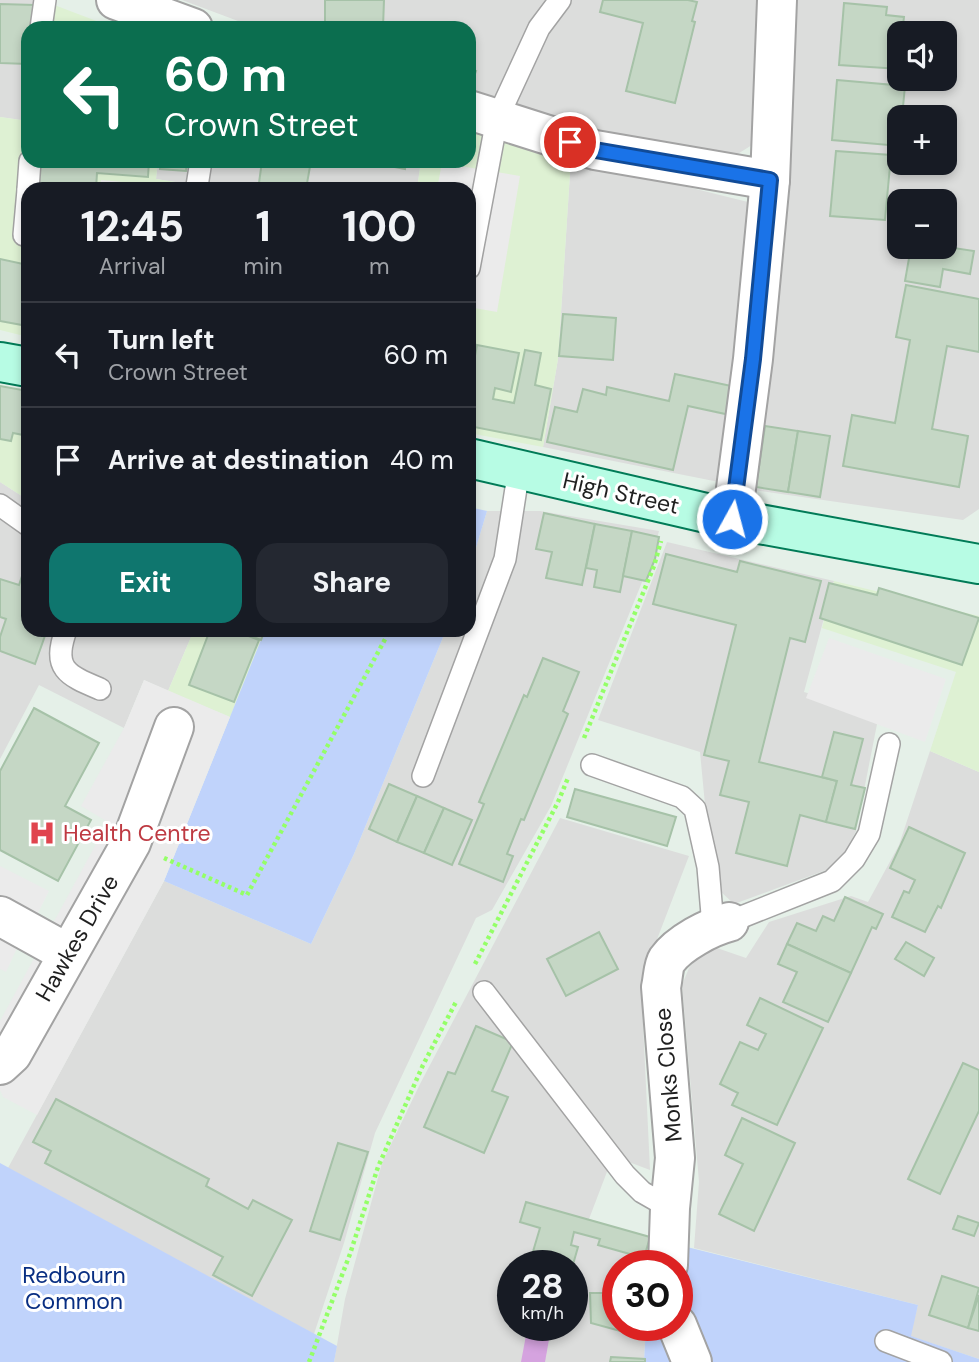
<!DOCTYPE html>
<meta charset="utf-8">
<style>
body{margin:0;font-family:"DM Sans",sans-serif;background:#242831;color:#f1f3f6;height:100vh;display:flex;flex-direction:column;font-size:26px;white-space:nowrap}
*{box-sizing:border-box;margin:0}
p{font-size:23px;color:#9ea1a6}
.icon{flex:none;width:38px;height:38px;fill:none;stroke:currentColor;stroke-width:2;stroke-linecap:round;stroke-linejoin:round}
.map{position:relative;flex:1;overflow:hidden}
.details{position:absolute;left:21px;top:182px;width:455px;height:455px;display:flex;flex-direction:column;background:#171b24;border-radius:21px;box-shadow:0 4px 10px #0003}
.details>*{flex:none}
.guide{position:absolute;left:21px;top:21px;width:455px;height:147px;border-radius:21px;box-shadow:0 4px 10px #0003;background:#0b6e4f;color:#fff;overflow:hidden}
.fabs{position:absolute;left:887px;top:21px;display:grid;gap:14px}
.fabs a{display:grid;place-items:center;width:70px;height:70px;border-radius:14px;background:#171b24;box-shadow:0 4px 10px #0003;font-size:35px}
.speed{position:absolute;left:497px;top:1250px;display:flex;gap:14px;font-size:35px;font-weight:700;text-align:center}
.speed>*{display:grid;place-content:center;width:91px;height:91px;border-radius:50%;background:#171b24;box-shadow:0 4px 10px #0003;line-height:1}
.speed small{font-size:18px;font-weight:400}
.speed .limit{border:10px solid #d22;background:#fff;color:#111}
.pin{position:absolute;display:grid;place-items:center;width:60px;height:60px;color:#fff;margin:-30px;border:4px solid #fff;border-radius:50%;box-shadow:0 2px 7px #0007}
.me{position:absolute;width:77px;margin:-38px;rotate:7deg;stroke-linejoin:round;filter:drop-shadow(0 0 5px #0008)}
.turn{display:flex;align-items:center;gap:24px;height:147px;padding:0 28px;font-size:32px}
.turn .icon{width:91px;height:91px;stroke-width:2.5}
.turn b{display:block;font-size:49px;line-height:60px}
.eta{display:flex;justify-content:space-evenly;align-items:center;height:119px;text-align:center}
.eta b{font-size:42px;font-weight:700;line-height:49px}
.primary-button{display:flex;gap:14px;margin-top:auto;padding:14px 28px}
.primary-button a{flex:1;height:80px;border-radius:21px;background:#0f766e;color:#fff;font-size:28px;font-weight:700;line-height:80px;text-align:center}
.primary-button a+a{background:#242831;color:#f1f3f6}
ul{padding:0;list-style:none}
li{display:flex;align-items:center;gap:21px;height:105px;padding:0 28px;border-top:2px solid #363941}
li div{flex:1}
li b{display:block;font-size:26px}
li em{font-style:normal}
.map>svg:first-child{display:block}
.residential{fill:#dcdddc;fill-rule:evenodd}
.commercial{fill:#def1d3}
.park{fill:#c0d3fb}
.parking{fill:#ebebeb}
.water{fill:#d5a3df}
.building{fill:#c5d7c5;stroke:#a6c2a8;stroke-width:2}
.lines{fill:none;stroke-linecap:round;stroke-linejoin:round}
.lane-casing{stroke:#a3a3a3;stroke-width:24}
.street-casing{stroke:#a3a3a3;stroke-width:42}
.secondary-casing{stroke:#017b57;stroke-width:42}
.path{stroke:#94ff67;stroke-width:4.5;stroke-dasharray:3.5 3.5;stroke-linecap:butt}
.lane{stroke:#fff;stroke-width:21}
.street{stroke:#fff;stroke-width:38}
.secondary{stroke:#b7fce4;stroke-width:38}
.route-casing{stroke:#114b97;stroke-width:18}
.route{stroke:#1a73e8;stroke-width:12}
.labels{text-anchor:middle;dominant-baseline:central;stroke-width:6;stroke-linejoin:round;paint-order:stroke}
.street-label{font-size:23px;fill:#1f1f1f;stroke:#fff}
.health-label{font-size:23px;fill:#be3a42;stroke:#fff;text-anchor:start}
.park-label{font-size:23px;fill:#082e82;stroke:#fff}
</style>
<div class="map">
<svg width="979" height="1362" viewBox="0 0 979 1362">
<rect width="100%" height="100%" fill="#e5f0e8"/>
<g class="residential">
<path d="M 0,0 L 37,0 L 28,28 L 28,121 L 0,117 Z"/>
<path d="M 182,0 L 765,0 L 760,140 L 720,165 L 469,98 L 469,28 L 257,28 Z"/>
<path d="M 793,0 L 979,0 L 979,509 L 963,520 L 753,490 ZM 900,33 L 945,33 L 945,79 L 900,79 ZM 900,117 L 945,117 L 945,163 L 900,163 ZM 900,201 L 945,201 L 945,247 L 900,247 Z"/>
<path d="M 571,158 L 760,205 L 724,483 L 543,447 L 558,359 Z"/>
<path d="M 158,161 L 421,161 L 417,189 L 221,189 L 156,179 Z"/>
<path d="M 0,482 L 28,500 L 28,630 L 194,630 L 168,691 L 144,680 L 124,728 L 39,685 L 0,759 Z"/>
<path d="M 487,511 L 540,511 L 659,531 L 651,560 L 551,806 L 492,910 L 476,918 L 375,1133 L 344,1243 L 314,1334 L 8,1168 L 164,881 L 311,944 L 354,854 L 446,630 L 469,630 L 469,571 Z"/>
<path d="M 667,542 L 834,581 L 804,692 L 879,714 L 856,831 L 845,853 L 829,869 L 734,904 L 719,890 L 712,878 L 700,752 L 598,720 Z"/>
<path d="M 930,751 L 979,772 L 979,1359 L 910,1336 L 918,1305 L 694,1248 L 699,1182 L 682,985 L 689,968 L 700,954 L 714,947 L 746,958 L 769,922 L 851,896 L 868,902 L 899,845 Z"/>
<path d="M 560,818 L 689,856 L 641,981 L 650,1170 L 613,1156 L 589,1219 L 651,1238 L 649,1265 L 618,1265 L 618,1325 L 646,1325 L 644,1362 L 334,1362 L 345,1299 L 382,1163 L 420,1084 ZM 513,1265 L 572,1265 L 572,1325 L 513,1325 Z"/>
</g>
<g class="commercial">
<path d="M 41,0 L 115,28 L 35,28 Z"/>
<path d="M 0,117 L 28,121 L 28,161 L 158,161 L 156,179 L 221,189 L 28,189 L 28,337 L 0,330 Z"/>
<path d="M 469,118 L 571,158 L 558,359 L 543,447 L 469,433 L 469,189 L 417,189 L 421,161 L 469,161 Z"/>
<path d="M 0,390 L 28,396 L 28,500 L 0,482 Z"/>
<path d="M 834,581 L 979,616 L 979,772 L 930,751 L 956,672 L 822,628 Z"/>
<path d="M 194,630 L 265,630 L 230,717 L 168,691 Z"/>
</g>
<g class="park">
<path d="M 469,507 L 487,511 L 469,571 Z"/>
<path d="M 265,630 L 446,630 L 354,854 L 311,944 L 164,881 Z"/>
<path d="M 0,1163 L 337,1346 L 334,1362 L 0,1362 Z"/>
<path d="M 651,1238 L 918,1305 L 911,1336 L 979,1359 L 979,1362 L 644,1362 L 646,1325 L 677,1325 L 677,1265 Z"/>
</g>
<g class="parking">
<path d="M 442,163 L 520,176 L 497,312 L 469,307 L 469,189 L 437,189 Z"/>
<path d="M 101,180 L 155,185 L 155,189 L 100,189 Z"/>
<path d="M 829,638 L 946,679 L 925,742 L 806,698 Z"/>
<path d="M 144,680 L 230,717 L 164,881 L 37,1115 L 3,1097 L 0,1090 L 0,1021 L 108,822 L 81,806 L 124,728 Z"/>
<path d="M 0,866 L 49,891 L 36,917 L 0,898 Z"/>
<path d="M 0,937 L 18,946 L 6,972 L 0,969 Z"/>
</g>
<path class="water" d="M 527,1330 L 550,1334 L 545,1362 L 521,1362 Z"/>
<g class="building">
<path d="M 325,0 L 384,0 L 383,27 L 325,26 Z"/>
<path d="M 603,0 L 688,0 L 697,2 L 692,21 L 695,22 L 675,103 L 626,91 L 643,23 L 600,12 Z"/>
<path d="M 844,3 L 887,7 L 886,15 L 904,17 L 902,33 L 900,33 L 900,69 L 839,65 Z"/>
<path d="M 0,4 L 34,5 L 33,28 L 28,28 L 28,64 L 0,63 Z"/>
<path d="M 469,69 L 476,71 L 469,91 Z"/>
<path d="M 837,80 L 905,86 L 902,117 L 900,117 L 900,146 L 832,140 Z"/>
<path d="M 836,151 L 891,155 L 885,220 L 830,216 Z"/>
<path d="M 40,161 L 149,161 L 148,177 L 97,173 L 96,189 L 38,189 Z"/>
<path d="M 161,161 L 187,161 L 186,171 L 160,169 Z"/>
<path d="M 262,161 L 311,161 L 306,189 L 259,183 Z"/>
<path d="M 374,161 L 406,161 L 405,169 L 374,163 Z"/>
<path d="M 945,240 L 948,240 L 947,247 L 974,251 L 970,274 L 943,269 L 940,287 L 905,281 L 911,247 L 945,247 Z"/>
<path d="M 0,259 L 28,265 L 28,296 L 22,325 L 0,321 Z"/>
<path d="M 906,285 L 979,299 L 979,352 L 947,346 L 932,429 L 968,436 L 959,487 L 843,466 L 852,415 L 895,423 L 910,340 L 896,337 Z"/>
<path d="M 563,314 L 616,318 L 613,360 L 559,356 Z"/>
<path d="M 477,345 L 519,353 L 511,392 L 495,388 L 493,399 L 514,403 L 525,350 L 541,353 L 535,385 L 551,389 L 541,440 L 469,426 L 469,365 L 473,366 Z"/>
<path d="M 675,374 L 736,387 L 730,415 L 688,406 L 673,470 L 547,442 L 555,407 L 577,412 L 583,389 L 606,395 L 607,387 L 669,401 Z"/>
<path d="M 0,386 L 28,391 L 28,436 L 13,433 L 11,441 L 0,439 Z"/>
<path d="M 765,426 L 798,431 L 788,492 L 756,487 Z"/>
<path d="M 798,431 L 830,436 L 820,497 L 788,492 Z"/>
<path d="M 544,513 L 595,524 L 582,585 L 546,578 L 552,552 L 536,549 Z"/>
<path d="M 595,524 L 632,531 L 620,592 L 594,587 L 597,570 L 586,568 Z"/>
<path d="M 632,531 L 659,537 L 655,559 L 646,581 L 623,576 Z"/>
<path d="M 666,554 L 737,572 L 740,561 L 821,581 L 805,642 L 790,638 L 759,762 L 837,781 L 826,822 L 800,815 L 787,866 L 736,853 L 749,802 L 720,795 L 729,761 L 704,755 L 736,625 L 653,604 Z"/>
<path d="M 28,558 L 28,630 L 47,630 L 35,664 L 0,651 L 0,637 L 6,619 L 0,617 L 0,579 L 19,585 Z"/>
<path d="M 829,583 L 877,595 L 879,588 L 979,618 L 962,665 L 820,618 Z"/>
<path d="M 210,630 L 233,630 L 259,640 L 234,702 L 189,685 Z"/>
<path d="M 235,630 L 265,630 L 261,640 Z"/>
<path d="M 543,658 L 579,672 L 563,711 L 568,714 L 524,820 L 521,819 L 507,854 L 513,856 L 503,882 L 459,864 L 484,804 L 479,802 L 524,695 L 527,697 Z"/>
<path d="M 34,708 L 99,743 L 65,806 L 91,820 L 58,881 L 0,850 L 0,771 Z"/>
<path d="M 834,732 L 863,739 L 851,785 L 865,788 L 855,829 L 826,822 L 837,781 L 822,777 Z"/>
<path d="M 389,784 L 417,796 L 397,842 L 369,829 Z"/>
<path d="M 575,789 L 676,817 L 667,846 L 567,817 Z"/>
<path d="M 417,796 L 444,808 L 424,853 L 397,842 Z"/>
<path d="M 444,808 L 472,820 L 452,865 L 424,853 Z"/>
<path d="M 909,827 L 965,853 L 941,908 L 938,906 L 925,932 L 892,917 L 904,891 L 909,893 L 915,880 L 890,868 Z"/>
<path d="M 845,897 L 883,914 L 876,929 L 872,927 L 851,973 L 787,944 L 797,923 L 816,931 L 823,916 L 834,921 Z"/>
<path d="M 599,932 L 618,969 L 566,996 L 547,959 Z"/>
<path d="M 906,942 L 934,958 L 924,976 L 895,959 Z"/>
<path d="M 787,944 L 851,973 L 828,1022 L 783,1002 L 797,972 L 778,964 Z"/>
<path d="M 760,998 L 823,1028 L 777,1125 L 732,1105 L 738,1093 L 720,1084 L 740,1042 L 758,1050 L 766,1034 L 747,1025 Z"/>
<path d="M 476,1026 L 513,1042 L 492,1091 L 508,1097 L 484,1153 L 424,1127 L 448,1072 L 455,1074 Z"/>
<path d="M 963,1063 L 979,1070 L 979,1111 L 940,1194 L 908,1179 Z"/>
<path d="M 56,1099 L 209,1179 L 206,1186 L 248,1209 L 253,1200 L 292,1220 L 252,1296 L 213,1275 L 223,1257 L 45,1163 L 51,1151 L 33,1142 Z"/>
<path d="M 742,1118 L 795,1143 L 754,1231 L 719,1214 L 743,1164 L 725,1155 Z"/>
<path d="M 338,1143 L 368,1152 L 340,1240 L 310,1231 Z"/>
<path d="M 526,1202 L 650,1237 L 644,1258 L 598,1245 L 600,1239 L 574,1232 L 571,1245 L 578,1247 L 572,1268 L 572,1265 L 529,1265 L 540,1228 L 520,1222 Z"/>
<path d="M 958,1216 L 979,1223 L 974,1236 L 953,1229 Z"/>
<path d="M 942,1276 L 979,1288 L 968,1328 L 929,1315 Z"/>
<path d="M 590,1293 L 618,1293 L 618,1325 L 646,1325 L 646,1332 L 624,1332 L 591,1323 Z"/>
<path d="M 979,1295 L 979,1331 L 968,1328 Z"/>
<path d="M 611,1357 L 645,1359 L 645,1362 L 610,1362 Z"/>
</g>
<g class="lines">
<defs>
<g id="lane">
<path d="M 41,28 L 45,0"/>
<path d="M 197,186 L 201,161"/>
<path d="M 28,189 L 30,161"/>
<path d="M 24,235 L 28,190"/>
<path d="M 469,268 L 497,119 L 539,28 L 560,0"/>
<path d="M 0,505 L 28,525"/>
<path d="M 66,630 C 52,669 67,675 100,689"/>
<path d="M 592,765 L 682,797 L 695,809 L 708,867 L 713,926"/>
<path d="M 423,776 L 505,559 L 519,469"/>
<path d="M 729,922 L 832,881 L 854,859 L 869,834 L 889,744"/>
<path d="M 484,992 L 625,1175 L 642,1192 L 670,1208"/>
<path d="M 886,1341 L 941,1362"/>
</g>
<g id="street">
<path d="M 116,0 L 193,28"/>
<path d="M 469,110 L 595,150 L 770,180"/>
<path d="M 732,519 L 753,359 L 770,180 L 777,0"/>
<path d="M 0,916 L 67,953"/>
<path d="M 0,1065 L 12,1054 L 131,843 L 174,727"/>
<path d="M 668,1265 L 670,1208 L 675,1158 L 661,987 C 663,979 663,966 667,960 C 679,943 710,927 729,922"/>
<path d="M 677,1325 L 692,1362"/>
</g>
<g id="secondary">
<path d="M 0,362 L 28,367"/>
<path d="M 469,458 L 732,519 L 979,564"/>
</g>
</defs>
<use href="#lane" class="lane-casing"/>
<use href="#street" class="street-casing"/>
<use href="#secondary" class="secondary-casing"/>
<g class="path">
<path d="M 584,738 L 654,566 L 661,541"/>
<path d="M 164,858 L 247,895 L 390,630"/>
<path d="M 475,964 L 558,802 L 568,778"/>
<path d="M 309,1362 L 350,1254 L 378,1167 L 423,1065 L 457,1000"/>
</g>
<use href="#lane" class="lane"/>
<use href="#street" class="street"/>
<use href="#secondary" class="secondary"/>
</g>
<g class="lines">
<defs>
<path id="route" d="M 570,142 L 595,150 L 770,180 L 753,359 L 732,519"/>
</defs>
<use href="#route" class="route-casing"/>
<use href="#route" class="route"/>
</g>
<defs>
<symbol id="hospital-bare" viewBox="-9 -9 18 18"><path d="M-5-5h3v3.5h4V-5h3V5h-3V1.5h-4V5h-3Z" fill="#e0444e" stroke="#fff" stroke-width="2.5" paint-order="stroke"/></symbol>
</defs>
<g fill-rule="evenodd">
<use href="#hospital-bare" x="23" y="814" width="38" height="38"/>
</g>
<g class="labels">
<g class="street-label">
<text transform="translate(621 493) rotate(13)">High Street</text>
<text transform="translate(77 938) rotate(-60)">Hawkes Drive</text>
<text transform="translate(668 1075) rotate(-95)">Monks Close</text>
</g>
<g class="health-label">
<text x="63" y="833">Health Centre</text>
</g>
<g class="park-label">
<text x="74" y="1275">Redbourn<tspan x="74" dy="26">Common</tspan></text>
</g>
</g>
</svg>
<div class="fabs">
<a><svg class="icon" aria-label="sound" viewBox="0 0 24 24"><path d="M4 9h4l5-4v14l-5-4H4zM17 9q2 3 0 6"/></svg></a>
<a>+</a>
<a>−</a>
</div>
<div class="speed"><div>28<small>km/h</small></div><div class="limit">30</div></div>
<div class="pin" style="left:570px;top:142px;background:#d93025"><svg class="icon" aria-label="arrive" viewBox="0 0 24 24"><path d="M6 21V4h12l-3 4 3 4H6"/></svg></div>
<svg class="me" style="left:732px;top:519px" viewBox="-20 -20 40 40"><circle r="17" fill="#1a73e8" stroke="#fff" stroke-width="3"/><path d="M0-11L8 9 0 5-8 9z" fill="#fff"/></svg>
<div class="guide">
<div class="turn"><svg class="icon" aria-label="left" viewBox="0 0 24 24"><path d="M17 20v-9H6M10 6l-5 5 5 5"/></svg><div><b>60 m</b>Crown Street</div></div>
</div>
<section class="details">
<div class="eta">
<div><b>12:45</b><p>Arrival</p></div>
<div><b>1</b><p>min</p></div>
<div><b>100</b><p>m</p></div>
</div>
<ul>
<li><svg class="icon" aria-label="left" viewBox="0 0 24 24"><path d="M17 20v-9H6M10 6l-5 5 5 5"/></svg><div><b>Turn left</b><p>Crown Street</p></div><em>60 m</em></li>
<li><svg class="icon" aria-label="arrive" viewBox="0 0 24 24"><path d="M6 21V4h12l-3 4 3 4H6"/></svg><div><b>Arrive at destination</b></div><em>40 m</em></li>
</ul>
<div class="primary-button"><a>Exit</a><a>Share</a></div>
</section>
</div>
